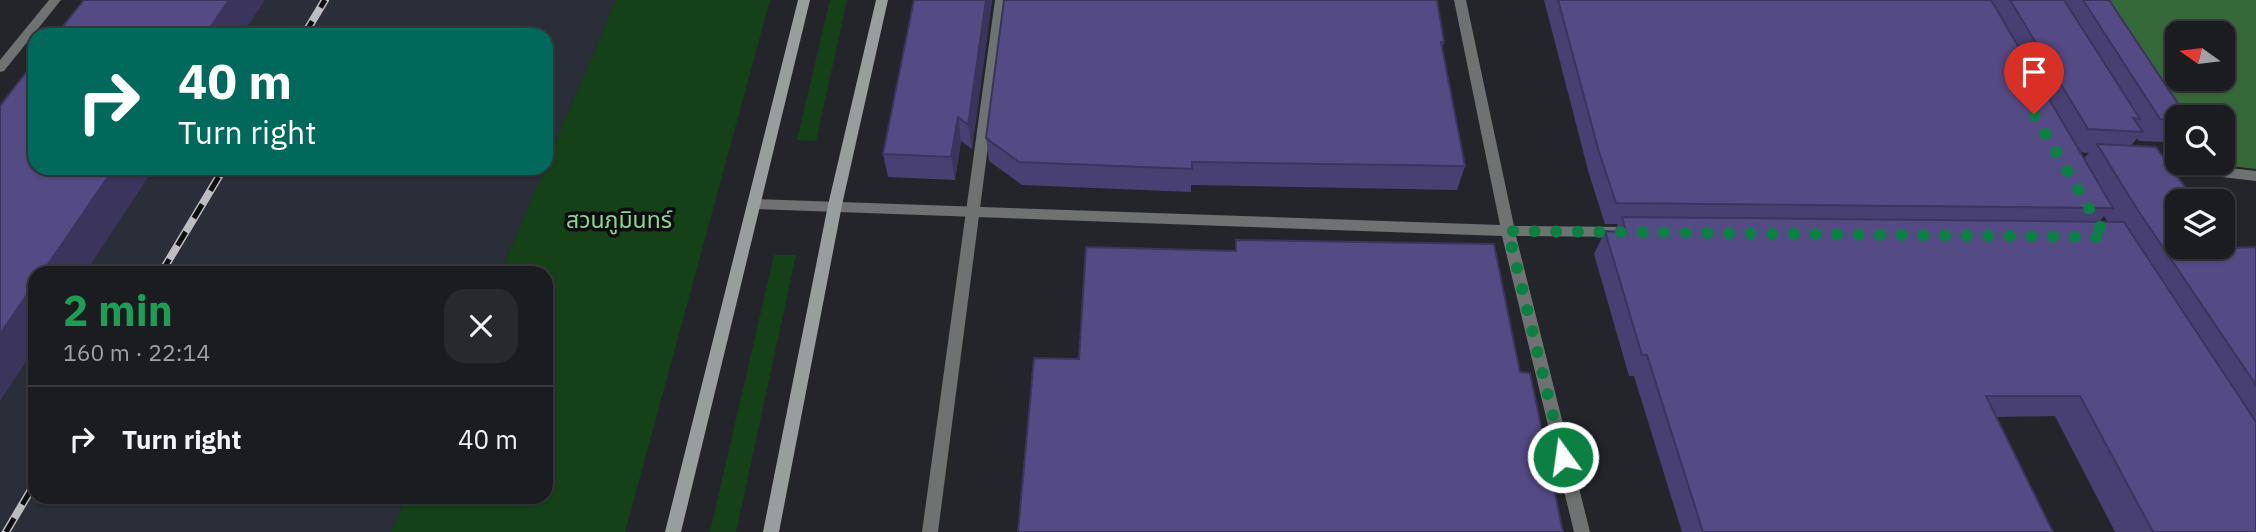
<!DOCTYPE html>
<meta charset="utf-8">
<style>
body{margin:0;font-family:"IBM Plex Sans","Noto Sans Thai",sans-serif;background:#27292d;color:#f1f3f6;height:100vh;display:flex;flex-direction:column;font-size:26px;white-space:nowrap}
*{box-sizing:border-box;margin:0}
p{font-size:23px;color:#9fa1a5}
.icon{flex:none;width:38px;height:38px;fill:none;stroke:currentColor;stroke-width:2;stroke-linecap:round;stroke-linejoin:round}
.map{position:relative;flex:1;overflow:hidden}
.sheet{position:absolute;left:28px;top:266px;width:525px;height:238px;display:flex;flex-direction:column;background:#1a1c20;border-radius:21px;box-shadow:0 2px 5px #0004,0 0 0 2px #383a3e}
.sheet>*{flex:none}
.top-card{position:absolute;left:28px;top:28px;width:525px;height:147px;border-radius:21px;box-shadow:0 2px 5px #0004,0 0 0 2px #383a3e;background:#00695c;color:#fff;overflow:hidden}
.needle{width:46px;rotate:284deg}
.controls{position:absolute;left:2165px;top:21px;display:grid;gap:14px}
.controls a{display:grid;place-items:center;width:70px;height:70px;border-radius:14px;background:#1a1c20;box-shadow:0 2px 5px #0004,0 0 0 2px #383a3e;font-size:35px}
.pin{position:absolute;display:grid;place-items:center;width:60px;height:60px;color:#fff;margin:-72px -30px;border-radius:50% 50% 50% 0;rotate:-45deg;box-shadow:0 0 7px #0007}
.pin .icon{rotate:45deg}
.me{position:absolute;width:77px;margin:-38px;rotate:346deg;stroke-linejoin:round;filter:drop-shadow(0 0 5px #0008)}
.turn{display:flex;align-items:center;gap:24px;height:147px;padding:0 35px;font-size:32px}
.turn .icon{width:91px;height:91px;stroke-width:2.5}
.turn b{display:block;font-size:49px;line-height:60px}
.round{display:grid;place-items:center;flex:none;width:74px;height:74px;border-radius:21px;background:#27292d}
.overview{display:flex;align-items:center;justify-content:space-between;height:119px;padding:0 35px}
h1{font-size:42px;font-weight:700;line-height:52px;color:#1e9e55}
ul{padding:0;list-style:none}
li{display:flex;align-items:center;gap:21px;height:105px;padding:0 35px;border-top:2px solid #383a3e}
li div{flex:1}
li b{display:block;font-size:26px}
li em{font-style:normal}
.map>svg:first-child{display:block}
.built{fill:#2a2e38}
.green{fill:#154119}
.forest{fill:#366939;fill-rule:evenodd}
.lines{fill:none;stroke-linecap:round;stroke-linejoin:round}
.lane{fill:#6e7271;fill-rule:evenodd}
.street{fill:#6e7271;fill-rule:evenodd}
.secondary{fill:#989d9d;fill-rule:evenodd}
.rail-casing{stroke:#bcbdc1;stroke-width:8}
.rail{stroke:#0d0e10;stroke-width:5;stroke-dasharray:16;stroke-linecap:butt}
.wall{fill:#484072;fill-rule:evenodd}
.shaded-wall{fill:#3b345d}
.building{fill:#544b85;stroke:#3b345d;stroke-width:2}
.route{stroke:#0b8043;stroke-width:12;stroke-dasharray:0 21.6}
.labels{text-anchor:middle;dominant-baseline:central;stroke-width:7;stroke-linejoin:round;paint-order:stroke}
.park-label{font-size:23px;fill:#8bd48d;stroke:#0d0e10}
</style>
<div class="map">
<svg width="2256" height="532" viewBox="0 0 2256 532">
<rect width="100%" height="100%" fill="#23252a"/>
<g class="built">
<path d="M 112,0 L 616,0 L 546,165 L 546,35 L 86,35 Z"/>
<path d="M 0,149 L 35,168 L 545,168 L 500,273 L 35,273 L 35,497 L 406,497 L 391,532 L 0,532 Z"/>
</g>
<g class="green">
<path d="M 616,0 L 770,0 L 625,532 L 391,532 L 406,497 L 546,497 L 546,273 L 500,273 Z"/>
<path d="M 830,0 L 847,0 L 816,141 L 797,140 Z"/>
<path d="M 774,255 L 796,255 L 736,532 L 710,532 Z"/>
</g>
<path class="forest" d="M 2079,0 L 2256,0 L 2256,169 L 2206,163 L 2222,163 L 2222,117 L 2177,117 L 2177,158 ZM 2177,33 L 2222,33 L 2222,79 L 2177,79 Z"/>
<g class="lines">
<path class="lane" d="M 995,0 L 1007,0 L 938,532 L 922,532 Z"/>
<g class="street">
<path d="M 49,0 L 61,0 L 4,71 L 0,72 L 0,60 Z"/>
<path d="M 1454,0 L 1466,0 L 1514,226 L 1623,227 L 1630,232 L 1623,237 L 1516,236 L 1590,532 L 1574,532 L 1502,236 L 754,209 L 747,204 L 754,199 L 1500,225 Z"/>
<path d="M 2152,159 L 2256,171 L 2256,181 L 2152,169 L 2145,164 Z"/>
</g>
<g class="secondary">
<path d="M 798,0 L 810,0 L 681,532 L 665,532 Z"/>
<path d="M 876,0 L 888,0 L 842,205 L 779,532 L 763,532 L 828,205 Z"/>
</g>
<defs>
<g id="rail">
<path d="M 304,35 L 325,0"/>
<path d="M 161,273 L 224,168"/>
<path d="M 6,532 L 35,483"/>
</g>
</defs>
<use href="#rail" class="rail-casing"/>
<use href="#rail" class="rail"/>
</g>
<g class="wall">
<path d="M 992,0 L 972,149 L 961,141 L 955,180 L 888,177 L 883,154 Z"/>
<path d="M 1544,0 L 2109,0 L 2177,117 L 2177,131 L 2166,142 L 2139,141 L 2137,138 L 2131,146 L 2229,248 L 2256,247 L 2256,532 L 2115,532 L 2055,416 L 1996,417 L 2053,532 L 1682,532 L 1634,376 L 1629,376 L 1594,254 L 1605,231 L 1614,232 L 1618,224 L 1605,224 L 1589,174 ZM 2080,152 L 2089,153 L 2084,158 ZM 2104,216 L 2108,222 L 2099,222 Z"/>
<path d="M 1444,42 L 1442,48 L 1465,166 L 1457,190 L 1191,185 L 1191,192 L 1022,185 L 989,161 L 986,138 Z"/>
</g>
<g class="shaded-wall">
<path d="M 229,0 L 265,0 L 242,35 L 205,35 Z"/>
<path d="M 986,0 L 992,0 L 972,149 L 968,125 Z"/>
<path d="M 958,117 L 961,141 L 955,180 L 951,157 Z"/>
<path d="M 114,168 L 154,168 L 85,273 L 42,273 Z"/>
<path d="M 35,283 L 35,348 L 0,401 L 0,334 Z"/>
</g>
<g class="building">
<path d="M 84,0 L 229,0 L 205,35 L 56,35 Z"/>
<path d="M 914,0 L 986,0 L 968,125 L 958,117 L 951,157 L 883,154 Z"/>
<path d="M 1004,0 L 1437,0 L 1444,42 L 1441,42 L 1465,166 L 1192,162 L 1192,169 L 1019,162 L 986,138 Z"/>
<path d="M 1558,0 L 1991,0 L 2113,208 L 1616,203 L 1599,152 Z"/>
<path d="M 2010,0 L 2064,0 L 2140,119 L 2133,118 L 2143,132 L 2088,129 Z"/>
<path d="M 2083,0 L 2109,0 L 2187,117 L 2177,117 L 2177,119 L 2160,119 Z"/>
<path d="M 35,61 L 35,168 L 114,168 L 42,273 L 35,273 L 35,283 L 0,334 L 0,106 Z"/>
<path d="M 2097,144 L 2156,147 L 2195,201 L 2177,201 L 2177,247 L 2222,247 L 2222,239 L 2229,248 L 2256,247 L 2256,385 L 2137,209 Z"/>
<path d="M 1622,217 L 2124,222 L 2256,422 L 2256,532 L 2153,532 L 2080,396 L 1986,396 L 2053,532 L 1703,532 L 1647,355 L 1642,355 L 1605,231 L 1626,232 Z"/>
<path d="M 1236,240 L 1494,244 L 1520,372 L 1530,373 L 1563,532 L 1018,532 L 1034,358 L 1079,359 L 1086,247 L 1236,251 Z"/>
</g>
<g class="lines">
<path class="route" d="M 1563,457 L 1508,231 L 2106,237 L 2034,114"/>
</g>
<g class="labels">
<g class="park-label">
<text x="619" y="219">สวนภูมินทร์</text>
</g>
</g>
</svg>
<div class="controls">
<a><svg class="needle" viewBox="-14 -14 28 28"><path d="M0-13l5 13h-10z" fill="#e53935"/><path d="M0 13l5-13h-10z" fill="#9fa1a5"/></svg></a>
<a><svg class="icon" aria-label="search" viewBox="0 0 24 24"><circle cx="10" cy="10" r="6"/><path d="M15 15l6 6"/></svg></a>
<a><svg class="icon" aria-label="layers" viewBox="0 0 24 24"><path d="M12 4l9 5-9 5-9-5zM3 14l9 5 9-5"/></svg></a>
</div>
<div class="pin" style="left:2034px;top:114px;background:#d93025"><svg class="icon" aria-label="arrive" viewBox="0 0 24 24"><path d="M6 21V4h12l-3 4 3 4H6"/></svg></div>
<svg class="me" style="left:1563px;top:457px" viewBox="-20 -20 40 40"><circle r="17" fill="#0b8043" stroke="#fff" stroke-width="3"/><path d="M0-11L8 9 0 5-8 9z" fill="#fff"/></svg>
<div class="top-card">
<div class="turn"><svg class="icon" aria-label="right" viewBox="0 0 24 24"><path d="M7 20v-9h11M14 6l5 5-5 5"/></svg><div><b>40 m</b>Turn right</div></div>
</div>
<section class="sheet">
<div class="overview"><div><h1>2 min</h1><p>160 m · 22:14</p></div><a class="round"><svg class="icon" aria-label="close" viewBox="0 0 24 24"><path d="M6 6l12 12M18 6L6 18"/></svg></a></div>
<ul>
<li><svg class="icon" aria-label="right" viewBox="0 0 24 24"><path d="M7 20v-9h11M14 6l5 5-5 5"/></svg><div><b>Turn right</b></div><em>40 m</em></li>
</ul>
</section>
</div>
